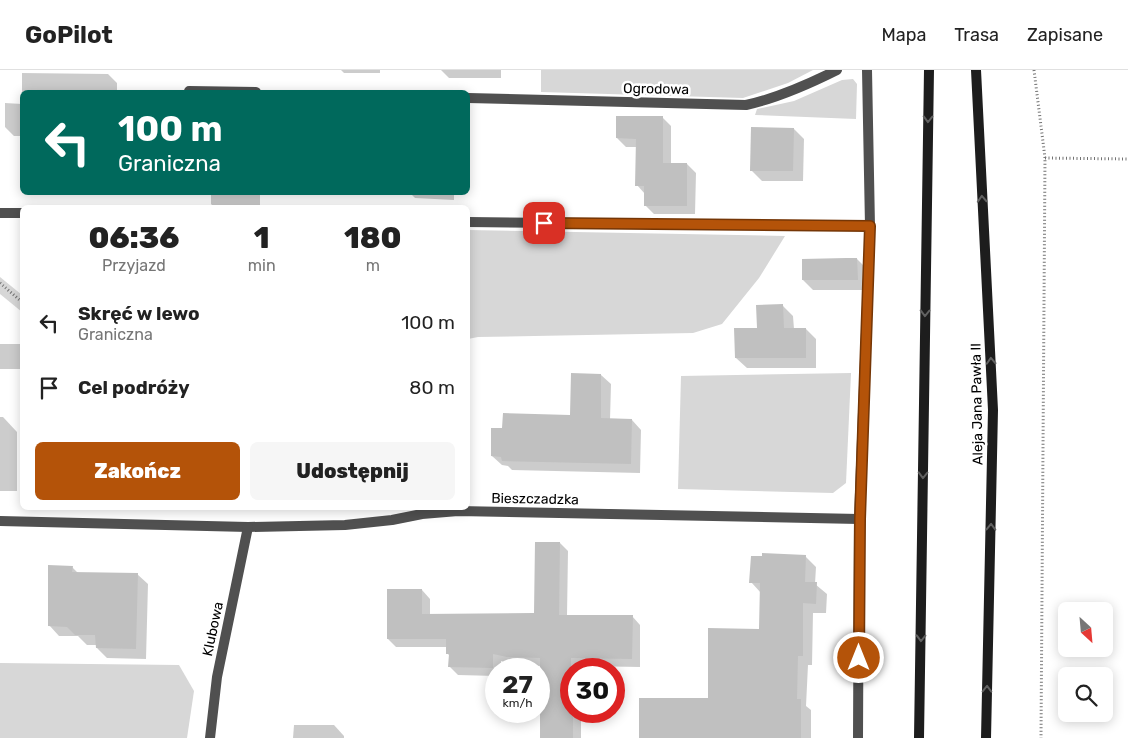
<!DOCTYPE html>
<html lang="pl">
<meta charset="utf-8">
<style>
body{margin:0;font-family:Rubik,sans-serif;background:#f6f6f6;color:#222;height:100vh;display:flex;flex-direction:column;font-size:19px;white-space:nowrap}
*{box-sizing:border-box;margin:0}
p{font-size:16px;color:#767676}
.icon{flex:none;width:28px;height:28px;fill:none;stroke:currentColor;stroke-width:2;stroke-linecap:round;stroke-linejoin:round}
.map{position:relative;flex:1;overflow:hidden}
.side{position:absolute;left:20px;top:135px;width:450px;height:305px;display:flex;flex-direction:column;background:#fff;border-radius:8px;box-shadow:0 2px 12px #0003}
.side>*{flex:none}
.banner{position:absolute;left:20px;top:20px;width:450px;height:105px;border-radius:8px;box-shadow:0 2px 12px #0003;background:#00695c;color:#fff;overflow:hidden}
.needle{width:32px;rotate:154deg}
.fabs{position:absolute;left:1058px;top:532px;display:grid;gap:10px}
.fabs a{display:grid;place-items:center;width:55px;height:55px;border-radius:8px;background:#fff;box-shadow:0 2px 12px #0003;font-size:25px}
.speed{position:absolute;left:485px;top:588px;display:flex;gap:10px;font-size:25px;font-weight:700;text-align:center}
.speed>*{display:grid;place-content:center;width:65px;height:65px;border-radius:50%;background:#fff;box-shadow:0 2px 12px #0003;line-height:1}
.speed small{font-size:12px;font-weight:400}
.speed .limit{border:8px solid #d22;background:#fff;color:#111}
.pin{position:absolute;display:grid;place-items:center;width:42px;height:42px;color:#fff;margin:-21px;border-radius:10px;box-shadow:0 2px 8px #0006}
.me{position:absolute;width:55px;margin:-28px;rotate:0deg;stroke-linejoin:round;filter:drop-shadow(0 0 4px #0008)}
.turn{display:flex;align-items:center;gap:18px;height:105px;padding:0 15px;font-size:22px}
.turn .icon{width:65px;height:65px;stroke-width:2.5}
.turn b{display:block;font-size:35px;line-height:42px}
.eta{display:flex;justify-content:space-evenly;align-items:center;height:85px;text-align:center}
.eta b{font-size:30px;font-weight:800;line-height:35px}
.cta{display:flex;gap:10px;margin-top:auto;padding:10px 15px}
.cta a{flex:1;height:58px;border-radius:8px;background:#b45309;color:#fff;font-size:20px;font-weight:800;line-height:58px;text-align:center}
.cta a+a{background:#f6f6f6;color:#222}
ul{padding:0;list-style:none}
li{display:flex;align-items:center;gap:15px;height:65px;padding:0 15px}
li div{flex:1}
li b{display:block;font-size:19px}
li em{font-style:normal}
header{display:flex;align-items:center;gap:30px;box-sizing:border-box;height:70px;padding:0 25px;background:#fff;border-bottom:1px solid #e0e0e0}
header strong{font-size:24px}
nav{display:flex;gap:28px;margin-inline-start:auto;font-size:18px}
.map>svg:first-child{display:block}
.green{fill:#d7d7d7}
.shadow{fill:#0003}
.building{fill:#c0c0c0}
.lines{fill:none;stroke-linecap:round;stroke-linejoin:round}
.path{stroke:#727272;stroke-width:3;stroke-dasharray:1 2.5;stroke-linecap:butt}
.minor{stroke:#505050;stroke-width:10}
.secondary{stroke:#1d1d1d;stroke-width:10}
.oneway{stroke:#616161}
.route-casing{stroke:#753606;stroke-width:12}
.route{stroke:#b45309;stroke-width:9}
.labels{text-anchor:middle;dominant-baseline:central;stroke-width:5;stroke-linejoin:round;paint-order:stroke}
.street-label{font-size:14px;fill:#000;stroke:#fff}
</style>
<header>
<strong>GoPilot</strong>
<nav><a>Mapa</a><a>Trasa</a><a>Zapisane</a></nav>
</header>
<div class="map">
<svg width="1128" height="668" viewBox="0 0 1128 668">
<rect width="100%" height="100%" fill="#fff"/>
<g class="green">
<path d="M 541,0 L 813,0 L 788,13 L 743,28 L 541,22 Z"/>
<path d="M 853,9 L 857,14 L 856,49 L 755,45 L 757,39 L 794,31 L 842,10 Z"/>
<path d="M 468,160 L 785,166 L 759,208 L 722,254 L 693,263 L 478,267 L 468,269 Z"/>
<path d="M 0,207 L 22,225 L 22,242 L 0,224 Z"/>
<path d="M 851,303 L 846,413 L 833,423 L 678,419 L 681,306 Z"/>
<path d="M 0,593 L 179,595 L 194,621 L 187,668 L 0,668 Z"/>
</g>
<g class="shadow">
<path d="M 341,0 L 380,0 L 380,3 L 344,3 Z"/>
<path d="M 441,0 L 501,0 L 501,8 L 449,8 Z"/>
<path d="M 22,3 L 108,4 L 117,13 L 117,22 L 22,22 L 22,66 L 14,66 L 5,57 L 5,33 L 22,34 Z"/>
<path d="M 663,48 L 671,56 L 671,94 L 687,94 L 696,103 L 695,144 L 654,144 L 645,135 L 645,124 L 637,115 L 637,77 L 626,77 L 617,68 Z"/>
<path d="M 794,59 L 804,69 L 803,111 L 762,111 L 751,100 Z"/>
<path d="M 211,122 L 260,122 L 260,138 L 215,138 L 211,134 Z"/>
<path d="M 409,122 L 454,122 L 454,130 L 415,128 Z"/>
<path d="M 857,189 L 867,199 L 868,220 L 813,220 L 803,210 Z"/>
<path d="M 783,236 L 793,246 L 794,259 L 806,259 L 816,269 L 816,298 L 747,298 L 736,288 Z"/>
<path d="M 0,274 L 20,274 L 22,277 L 22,299 L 0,299 Z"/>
<path d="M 601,305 L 611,314 L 610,350 L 632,350 L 641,360 L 640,403 L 512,400 L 508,396 L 502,395 L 492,386 L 503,360 L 572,347 Z"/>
<path d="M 0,347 L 3,347 L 17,362 L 17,421 L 0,421 Z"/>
<path d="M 560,473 L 568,481 L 567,546 L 632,546 L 640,555 L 640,597 L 581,596 L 581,599 L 571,599 L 571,641 L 581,641 L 581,668 L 541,668 L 541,596 L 516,595 L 501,591 L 501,599 L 496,599 L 496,606 L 458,605 L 450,597 L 450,586 L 447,583 L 448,577 L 396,577 L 388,569 L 422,520 L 430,529 L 430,545 L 535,544 Z"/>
<path d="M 806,487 L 816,497 L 815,514 L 827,524 L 826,543 L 813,543 L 812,595 L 808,595 L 806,636 L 811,640 L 811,668 L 640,668 L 709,630 L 760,561 L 761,523 L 751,512 Z"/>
<path d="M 72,497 L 78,503 L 137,504 L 148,514 L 146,589 L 107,588 L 97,578 L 97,575 L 87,575 L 78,566 L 59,566 L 49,555 Z"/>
<path d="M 294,655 L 334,655 L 344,666 L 344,668 L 293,668 Z"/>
</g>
<g class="building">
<path d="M 616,46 L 663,46 L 663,93 L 687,93 L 687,136 L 644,136 L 644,116 L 635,116 L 636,69 L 616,68 Z"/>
<path d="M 751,57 L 794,58 L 793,101 L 750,101 Z"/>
<path d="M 846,188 L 857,188 L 858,210 L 802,210 L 802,189 Z"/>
<path d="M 783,234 L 784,258 L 806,258 L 806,288 L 735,288 L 734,258 L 757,258 L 756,235 Z"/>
<path d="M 571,303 L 601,304 L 601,348 L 632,349 L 631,394 L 502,391 L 501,387 L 491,386 L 491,358 L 502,358 L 503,343 L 570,345 Z"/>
<path d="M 535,472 L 560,472 L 559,545 L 633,545 L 632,589 L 571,588 L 571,641 L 573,641 L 573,668 L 540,668 L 540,588 L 507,587 L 493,584 L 493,598 L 448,597 L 449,584 L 446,584 L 446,569 L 387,569 L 387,519 L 422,519 L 422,544 L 534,543 Z"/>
<path d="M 762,483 L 806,485 L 805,512 L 817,512 L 816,534 L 803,533 L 803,586 L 798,586 L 797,629 L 801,629 L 801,668 L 639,668 L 639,628 L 708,628 L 708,558 L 759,559 L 760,513 L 749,513 L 751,486 L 762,486 Z"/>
<path d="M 48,495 L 73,496 L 72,502 L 138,503 L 136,579 L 96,578 L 95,565 L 75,565 L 67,557 L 48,556 Z"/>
</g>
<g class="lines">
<g class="path">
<path d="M 1034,0 L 1045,88 L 1041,668"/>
<path d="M 1045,88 L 1128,89"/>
<path d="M 0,213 L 22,232"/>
</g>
<g class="minor">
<path d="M 189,21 L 256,22"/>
<path d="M 468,28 L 746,35 C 778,28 807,15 837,0"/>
<path d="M 0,143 L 22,143"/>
<path d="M 468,152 L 870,156"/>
<path d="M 0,451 L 248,457 L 345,455 L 392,450 L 422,444 L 458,441 L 859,449"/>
<path d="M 210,668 L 217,607 L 248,457"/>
<path d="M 858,668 L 859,449 L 870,156 L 867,0"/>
</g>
<g class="secondary">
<path d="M 976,0 L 993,340 L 986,668"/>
<path d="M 919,668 L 929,0"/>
</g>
</g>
<defs><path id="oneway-chevron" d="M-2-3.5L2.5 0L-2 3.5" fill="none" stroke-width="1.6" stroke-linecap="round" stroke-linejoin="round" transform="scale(1.25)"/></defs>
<g class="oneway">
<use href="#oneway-chevron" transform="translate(928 49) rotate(91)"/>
<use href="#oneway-chevron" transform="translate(982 129) rotate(-93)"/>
<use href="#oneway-chevron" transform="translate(925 243) rotate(91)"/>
<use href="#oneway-chevron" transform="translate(991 291) rotate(-93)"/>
<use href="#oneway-chevron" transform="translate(923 405) rotate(91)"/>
<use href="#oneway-chevron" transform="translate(991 457) rotate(-89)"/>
<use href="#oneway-chevron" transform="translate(921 568) rotate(91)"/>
<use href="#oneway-chevron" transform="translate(987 619) rotate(-89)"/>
</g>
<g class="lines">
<defs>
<path id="route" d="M 544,153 L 870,156 L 860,449 L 859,588"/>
</defs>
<use href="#route" class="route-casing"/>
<use href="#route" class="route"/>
</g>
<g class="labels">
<g class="street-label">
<text transform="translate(656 19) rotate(1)">Ogrodowa</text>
<text transform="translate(977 334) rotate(-91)">Aleja Jana Pawła II</text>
<text transform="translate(535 429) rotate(1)">Bieszczadzka</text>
<text transform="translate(213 559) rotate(-78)">Klubowa</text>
</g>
</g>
</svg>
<div class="fabs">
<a><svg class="needle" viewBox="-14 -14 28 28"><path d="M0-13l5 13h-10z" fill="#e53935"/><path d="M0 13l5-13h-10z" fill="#767676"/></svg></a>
<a><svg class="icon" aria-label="search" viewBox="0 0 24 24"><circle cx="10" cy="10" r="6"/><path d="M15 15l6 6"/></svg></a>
</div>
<div class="speed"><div>27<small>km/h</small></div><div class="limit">30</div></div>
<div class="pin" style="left:544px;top:153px;background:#d93025"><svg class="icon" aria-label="arrive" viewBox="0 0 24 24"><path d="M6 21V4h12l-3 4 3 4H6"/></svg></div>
<svg class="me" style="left:859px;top:588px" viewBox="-20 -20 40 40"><circle r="17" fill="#b45309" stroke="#fff" stroke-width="3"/><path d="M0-11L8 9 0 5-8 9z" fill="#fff"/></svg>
<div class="banner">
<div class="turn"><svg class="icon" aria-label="left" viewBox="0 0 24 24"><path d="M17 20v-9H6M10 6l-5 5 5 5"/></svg><div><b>100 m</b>Graniczna</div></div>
</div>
<section class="side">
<div class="eta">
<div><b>06:36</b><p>Przyjazd</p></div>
<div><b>1</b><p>min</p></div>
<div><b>180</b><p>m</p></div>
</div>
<ul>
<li><svg class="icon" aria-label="left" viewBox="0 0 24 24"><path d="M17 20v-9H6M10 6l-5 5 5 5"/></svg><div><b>Skręć w lewo</b><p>Graniczna</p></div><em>100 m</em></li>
<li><svg class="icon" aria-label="arrive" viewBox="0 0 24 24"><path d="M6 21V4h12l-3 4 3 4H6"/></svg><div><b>Cel podróży</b></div><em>80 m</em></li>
</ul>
<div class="cta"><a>Zakończ</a><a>Udostępnij</a></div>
</section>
</div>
